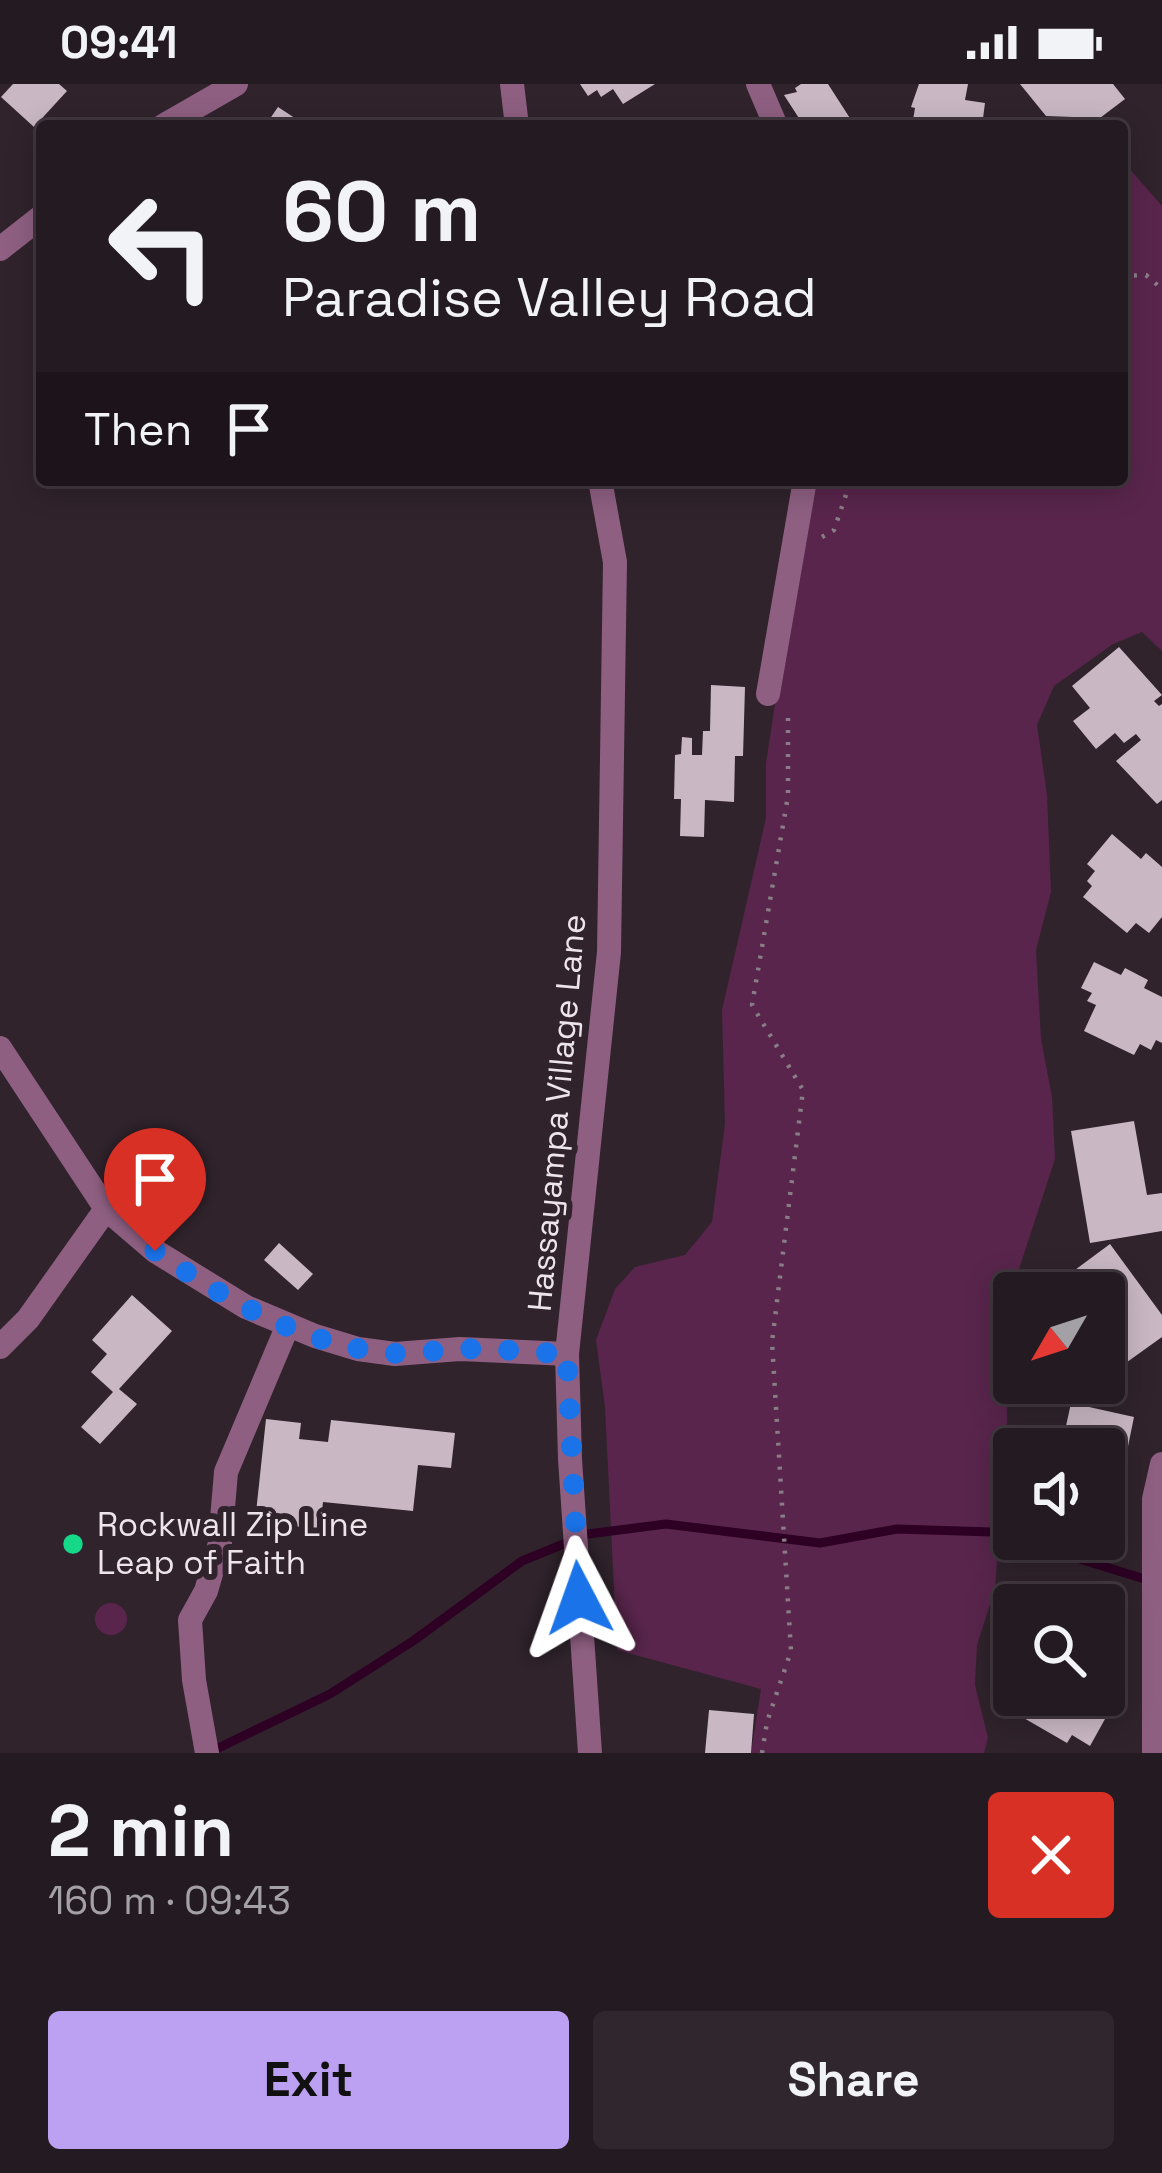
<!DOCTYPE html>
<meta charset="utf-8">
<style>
body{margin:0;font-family:"Space Grotesk",sans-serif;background:#30272e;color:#f1f3f6;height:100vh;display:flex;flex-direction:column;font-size:45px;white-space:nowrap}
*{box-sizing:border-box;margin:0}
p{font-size:39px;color:#a3a1a5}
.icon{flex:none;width:66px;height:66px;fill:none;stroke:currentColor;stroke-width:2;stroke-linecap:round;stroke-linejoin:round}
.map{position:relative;height:1669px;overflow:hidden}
.details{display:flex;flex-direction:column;background:#241a21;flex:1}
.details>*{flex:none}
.top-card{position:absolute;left:36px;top:36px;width:1092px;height:366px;border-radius:12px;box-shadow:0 6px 30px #0003,0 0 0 3px #41383f;background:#241a21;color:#f1f3f6;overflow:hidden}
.needle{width:78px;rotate:231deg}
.fabs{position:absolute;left:993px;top:1188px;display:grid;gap:24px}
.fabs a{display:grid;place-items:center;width:132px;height:132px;border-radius:12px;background:#241a21;box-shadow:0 6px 30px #0003,0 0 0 3px #41383f;font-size:60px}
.pin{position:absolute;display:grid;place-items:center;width:102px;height:102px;color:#fff;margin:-123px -51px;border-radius:50% 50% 50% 0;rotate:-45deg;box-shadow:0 0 12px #0007}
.pin .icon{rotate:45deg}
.me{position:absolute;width:132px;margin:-66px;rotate:356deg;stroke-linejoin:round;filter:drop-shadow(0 0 9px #0008)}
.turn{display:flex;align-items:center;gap:42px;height:252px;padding:0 48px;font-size:54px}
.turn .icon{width:156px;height:156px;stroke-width:2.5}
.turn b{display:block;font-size:84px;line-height:102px}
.then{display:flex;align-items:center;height:114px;padding:0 48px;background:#0003;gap:24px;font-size:45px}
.round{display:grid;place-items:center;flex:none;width:126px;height:126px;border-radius:12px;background:#30272e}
.headline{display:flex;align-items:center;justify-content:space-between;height:204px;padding:0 48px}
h1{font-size:72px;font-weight:800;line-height:90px}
.primary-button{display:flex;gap:24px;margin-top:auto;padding:24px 48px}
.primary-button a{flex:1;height:138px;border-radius:12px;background:#bca0f2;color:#111;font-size:48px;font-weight:800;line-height:138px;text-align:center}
.primary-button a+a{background:#30272e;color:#f1f3f6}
.status{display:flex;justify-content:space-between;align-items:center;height:84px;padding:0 60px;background:#241a21;direction:ltr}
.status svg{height:33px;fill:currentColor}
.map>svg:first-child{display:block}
.green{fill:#59254c}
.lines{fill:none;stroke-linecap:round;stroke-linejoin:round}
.stream{stroke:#2d0024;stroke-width:9}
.building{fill:#c9b8c4}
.path{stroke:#897e85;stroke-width:4.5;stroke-dasharray:3 9;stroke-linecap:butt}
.minor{stroke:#8e5f81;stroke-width:24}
.tertiary{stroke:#8e5f81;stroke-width:24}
.route{stroke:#1a73e8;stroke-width:21;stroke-dasharray:0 37.8}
.poi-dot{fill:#15d989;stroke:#30232c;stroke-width:4.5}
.labels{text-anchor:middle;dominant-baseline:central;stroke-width:12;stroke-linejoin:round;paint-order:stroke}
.street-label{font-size:33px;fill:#ede5ea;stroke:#30232c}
.poi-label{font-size:33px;fill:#ede5ea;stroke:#30232c;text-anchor:start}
</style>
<div class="status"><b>09:41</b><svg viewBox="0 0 49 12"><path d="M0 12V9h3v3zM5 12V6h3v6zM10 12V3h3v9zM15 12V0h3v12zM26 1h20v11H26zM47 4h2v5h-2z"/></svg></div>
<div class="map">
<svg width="1162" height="1669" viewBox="0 0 1162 1669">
<rect width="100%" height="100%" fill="#30232c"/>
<g class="green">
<path d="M 1122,76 L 1162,122 L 1162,567 L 1142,548 L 1113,560 L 1054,602 L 1037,641 L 1047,711 L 1051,808 L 1036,866 L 1041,955 L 1052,1013 L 1055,1075 L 1006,1225 L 1007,1337 L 995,1505 L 977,1561 L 975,1601 L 988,1654 L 984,1669 L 751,1669 L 761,1605 L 617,1566 L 605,1323 L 596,1256 L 615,1205 L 635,1183 L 685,1171 L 712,1138 L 725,1040 L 722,926 L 766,734 L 766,679 L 787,541 L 817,396 L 1122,396 Z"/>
<circle cx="111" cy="1535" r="16"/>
</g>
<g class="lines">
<path class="stream" d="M 208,1669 L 330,1610 L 413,1557 L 522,1477 L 588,1450 L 666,1440 L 820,1459 L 897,1445 L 992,1448 L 1151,1497"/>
</g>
<g class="building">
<path d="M 13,0 L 59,0 L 67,7 L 34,43 L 1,13 Z"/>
<path d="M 580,0 L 655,0 L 623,20 L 613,5 L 601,13 L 597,6 L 588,12 Z"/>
<path d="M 801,0 L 828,0 L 855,42 L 804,42 L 784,11 L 797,8 L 795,4 Z"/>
<path d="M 919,0 L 968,0 L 965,16 L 985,19 L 982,42 L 962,39 L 961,42 L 912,42 L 915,24 L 911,23 Z"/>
<path d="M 1020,0 L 1113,0 L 1125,15 L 1100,34 L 1046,32 Z"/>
<path d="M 278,23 L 307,42 L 265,42 Z"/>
<path d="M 1119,563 L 1162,611 L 1154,617 L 1159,622 L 1162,620 L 1162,716 L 1157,720 L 1116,677 L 1141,656 L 1136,650 L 1124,659 L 1115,649 L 1096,665 L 1073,637 L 1090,624 L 1072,602 Z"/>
<path d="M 711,601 L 745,603 L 743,672 L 735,672 L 734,718 L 705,716 L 704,753 L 680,752 L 681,715 L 674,715 L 675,671 L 681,670 L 682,653 L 692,654 L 692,671 L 702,671 L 703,647 L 710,647 Z"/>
<path d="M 1112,750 L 1141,775 L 1146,769 L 1162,783 L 1162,833 L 1149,849 L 1136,839 L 1127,849 L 1083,813 L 1092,802 L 1087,797 L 1095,787 L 1087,780 Z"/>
<path d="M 1094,878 L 1121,891 L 1125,884 L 1148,896 L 1144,904 L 1162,913 L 1162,959 L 1156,956 L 1151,966 L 1140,960 L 1134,971 L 1084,947 L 1096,921 L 1087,917 L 1092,909 L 1081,904 Z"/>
<path d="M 1134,1037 L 1147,1111 L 1162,1109 L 1162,1147 L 1090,1159 L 1071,1047 Z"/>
<path d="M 279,1159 L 313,1190 L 298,1206 L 264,1176 Z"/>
<path d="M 1110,1160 L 1162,1231 L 1162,1253 L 1109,1291 L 1104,1284 L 1104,1209 L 1057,1209 L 1052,1203 Z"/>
<path d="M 132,1211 L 172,1247 L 119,1305 L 137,1320 L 100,1360 L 81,1343 L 113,1308 L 91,1288 L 107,1270 L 92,1256 Z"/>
<path d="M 1071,1319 L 1134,1333 L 1126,1372 L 1104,1365 L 1061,1365 Z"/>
<path d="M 266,1335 L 301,1339 L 299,1355 L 328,1358 L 331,1336 L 455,1349 L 451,1384 L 418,1381 L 413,1427 L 323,1418 L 320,1445 L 255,1438 Z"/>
<path d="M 81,1452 L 83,1466 L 64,1468 L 63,1454 Z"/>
<path d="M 1104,1605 L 1112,1610 L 1100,1632 L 1105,1635 L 1090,1662 L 1072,1651 L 1067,1659 L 1005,1623 L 1012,1611 L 1104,1611 Z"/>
<path d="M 709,1626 L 754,1630 L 751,1669 L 705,1669 Z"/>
</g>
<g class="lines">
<g class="path">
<path d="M 1122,192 L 1146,191 L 1162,205"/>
<path d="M 822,453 L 834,446 L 851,396"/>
<path d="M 762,1669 L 767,1638 L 791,1567 L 772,1258 L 803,1006 L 752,921 L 788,712 L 788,625"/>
</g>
<g class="minor">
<path d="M 758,0 L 776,42"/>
<path d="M 163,42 L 236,0"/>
<path d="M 0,165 L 42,132"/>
<path d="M 768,610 L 805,396"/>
<path d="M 0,964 L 106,1125 L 155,1167 L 246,1223 L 315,1252 L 358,1265 L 395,1270 L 460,1265 L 567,1270"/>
<path d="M 0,1263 L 28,1235 L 106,1125"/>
<path d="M 207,1669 L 194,1596 L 190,1536 L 206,1507 L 220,1459 L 226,1388 L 288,1241"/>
<path d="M 1154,1669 L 1154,1415 L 1162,1380"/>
</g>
<g class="tertiary">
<path d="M 512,0 L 517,42"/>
<path d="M 590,1669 L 570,1375 L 567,1270 L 609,868 L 615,478 L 600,396"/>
</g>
</g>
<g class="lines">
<path class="route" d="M 155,1167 C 224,1215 306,1263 391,1269 C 413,1271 435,1266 456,1265 C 493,1264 531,1268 567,1270 L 579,1514"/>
</g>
<circle class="poi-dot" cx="73" cy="1460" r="12"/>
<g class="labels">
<g class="street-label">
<text transform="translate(557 1029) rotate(-85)">Hassayampa Village Lane</text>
</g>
<g class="poi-label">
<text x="97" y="1441">Rockwall Zip Line<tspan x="97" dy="38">Leap of Faith</tspan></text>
</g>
</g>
</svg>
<div class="fabs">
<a><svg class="needle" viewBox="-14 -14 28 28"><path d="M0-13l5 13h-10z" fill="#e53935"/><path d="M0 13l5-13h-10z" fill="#a3a1a5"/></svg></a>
<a><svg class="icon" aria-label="sound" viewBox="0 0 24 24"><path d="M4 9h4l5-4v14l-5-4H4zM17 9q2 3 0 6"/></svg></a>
<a><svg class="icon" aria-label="search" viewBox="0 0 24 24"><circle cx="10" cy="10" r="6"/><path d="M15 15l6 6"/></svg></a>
</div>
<div class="pin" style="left:155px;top:1167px;background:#d93025"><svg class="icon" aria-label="arrive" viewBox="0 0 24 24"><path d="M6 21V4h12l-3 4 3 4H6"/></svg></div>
<svg class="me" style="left:579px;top:1514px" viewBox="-20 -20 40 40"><path d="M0-17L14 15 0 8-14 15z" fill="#1a73e8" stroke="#fff" stroke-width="4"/></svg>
<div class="top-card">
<div class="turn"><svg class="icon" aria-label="left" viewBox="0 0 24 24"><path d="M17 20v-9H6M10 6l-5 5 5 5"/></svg><div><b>60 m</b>Paradise Valley Road</div></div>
<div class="then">Then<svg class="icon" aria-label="arrive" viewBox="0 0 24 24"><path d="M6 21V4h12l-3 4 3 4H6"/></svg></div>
</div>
</div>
<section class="details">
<div class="headline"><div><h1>2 min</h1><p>160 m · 09:43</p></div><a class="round" style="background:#d93025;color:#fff"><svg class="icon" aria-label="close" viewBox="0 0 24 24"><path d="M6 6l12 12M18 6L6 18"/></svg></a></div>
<div class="primary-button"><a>Exit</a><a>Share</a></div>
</section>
